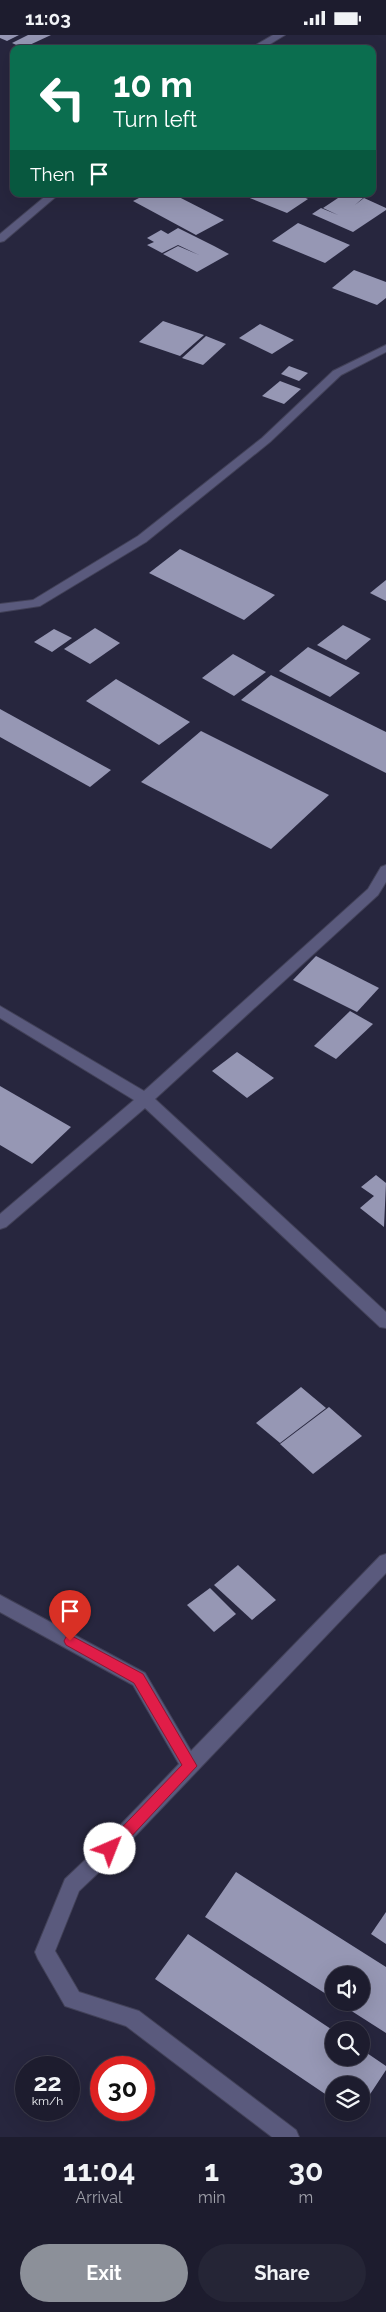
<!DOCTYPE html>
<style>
body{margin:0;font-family:Raleway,sans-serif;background:#252536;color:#f1f3f6;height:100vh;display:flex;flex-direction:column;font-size:19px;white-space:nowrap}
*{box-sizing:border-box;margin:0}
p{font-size:16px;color:#a0a1aa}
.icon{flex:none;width:28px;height:28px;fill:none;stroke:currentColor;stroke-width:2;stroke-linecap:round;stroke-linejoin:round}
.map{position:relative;height:2102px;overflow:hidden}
.sheet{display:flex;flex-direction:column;background:#1d1c2e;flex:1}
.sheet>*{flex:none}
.banner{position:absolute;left:10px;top:10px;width:366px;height:152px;border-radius:10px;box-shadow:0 5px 20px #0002,0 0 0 1px #3b3a4a;background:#0b6e4f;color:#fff;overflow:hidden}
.buttons{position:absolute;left:325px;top:1931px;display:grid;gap:10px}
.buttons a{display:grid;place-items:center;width:45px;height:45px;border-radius:50%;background:#1d1c2e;box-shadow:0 5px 20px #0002,0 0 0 1px #3b3a4a;font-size:25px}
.speed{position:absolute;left:15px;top:2021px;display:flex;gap:10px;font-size:25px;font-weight:700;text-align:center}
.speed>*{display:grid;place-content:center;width:65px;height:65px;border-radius:50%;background:#1d1c2e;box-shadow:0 5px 20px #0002,0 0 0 1px #3b3a4a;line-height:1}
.speed small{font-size:12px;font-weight:400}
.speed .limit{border:8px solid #d22;background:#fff;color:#111}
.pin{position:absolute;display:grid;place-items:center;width:42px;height:42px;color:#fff;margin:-51px -21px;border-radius:50% 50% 50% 0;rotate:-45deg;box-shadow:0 0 5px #0007}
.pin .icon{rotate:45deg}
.me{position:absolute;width:55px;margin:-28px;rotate:44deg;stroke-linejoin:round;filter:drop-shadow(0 0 4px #0008)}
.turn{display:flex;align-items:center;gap:18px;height:105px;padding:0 20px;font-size:22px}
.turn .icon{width:65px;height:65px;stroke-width:2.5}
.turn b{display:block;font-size:35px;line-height:42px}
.then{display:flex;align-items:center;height:48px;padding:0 20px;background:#0003;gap:10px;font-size:19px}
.eta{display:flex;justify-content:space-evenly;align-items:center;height:85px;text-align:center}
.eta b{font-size:30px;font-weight:700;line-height:35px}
.primary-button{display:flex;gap:10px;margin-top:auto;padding:10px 20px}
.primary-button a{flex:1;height:58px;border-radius:30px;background:#8c9099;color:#fff;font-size:20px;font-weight:700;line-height:58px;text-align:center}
.primary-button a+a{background:#252536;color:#f1f3f6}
.status{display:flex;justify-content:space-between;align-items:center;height:35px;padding:0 25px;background:#1d1c2e;direction:ltr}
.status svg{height:14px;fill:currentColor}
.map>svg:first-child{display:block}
.building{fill:#9697b4}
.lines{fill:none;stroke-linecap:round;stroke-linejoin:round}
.minor-casing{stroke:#424158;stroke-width:2}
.minor{fill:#5a5a7d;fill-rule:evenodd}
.route{fill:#e11d48;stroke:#92132f}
</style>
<div class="status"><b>11:03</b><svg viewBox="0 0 49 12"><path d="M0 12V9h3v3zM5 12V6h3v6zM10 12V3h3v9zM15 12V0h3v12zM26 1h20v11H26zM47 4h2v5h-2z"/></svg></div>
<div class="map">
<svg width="386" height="2102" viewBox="0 0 386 2102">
<rect width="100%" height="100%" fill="#27263e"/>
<g class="building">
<path d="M 0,0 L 19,0 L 7,6 L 0,3 Z"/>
<path d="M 28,0 L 51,0 L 23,13 L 12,8 Z"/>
<path d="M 142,159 L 173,159 L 224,185 L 196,200 L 133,166 L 145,160 Z"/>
<path d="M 240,159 L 296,159 L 308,164 L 287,178 Z"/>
<path d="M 344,159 L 353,159 L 363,163 L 355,170 L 364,163 L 386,173 L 386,175 L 353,197 L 312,179 L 321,173 L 338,180 L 323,173 Z"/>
<path d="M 298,188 L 350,210 L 325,228 L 272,206 Z"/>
<path d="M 178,193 L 214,211 L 229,219 L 197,237 L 163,219 L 178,211 L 199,220 L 178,210 L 162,218 L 147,210 L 154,207 L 147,203 L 161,195 L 168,199 Z"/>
<path d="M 354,235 L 386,247 L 386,263 L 377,270 L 332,253 Z"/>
<path d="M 163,286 L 204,300 L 180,321 L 139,307 Z"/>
<path d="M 260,289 L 294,305 L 272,319 L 239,303 Z"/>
<path d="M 206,301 L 226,309 L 203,330 L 182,323 Z"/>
<path d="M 289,331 L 308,338 L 299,346 L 281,339 Z"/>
<path d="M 280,346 L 301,354 L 284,369 L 262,361 Z"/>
<path d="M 180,514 L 275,560 L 244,585 L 149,538 Z"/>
<path d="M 386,545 L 386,566 L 370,558 Z"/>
<path d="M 343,590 L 371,604 L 346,625 L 317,610 Z"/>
<path d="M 95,593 L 120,608 L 90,629 L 64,614 Z"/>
<path d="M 54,594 L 72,603 L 52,617 L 34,607 Z"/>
<path d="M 308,612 L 360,638 L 330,662 L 279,636 Z"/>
<path d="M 233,619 L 266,637 L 234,661 L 202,643 Z"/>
<path d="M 271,640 L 386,697 L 386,738 L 241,665 Z"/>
<path d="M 116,644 L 190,687 L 159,710 L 86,666 Z"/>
<path d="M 0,674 L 111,735 L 90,752 L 0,702 Z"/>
<path d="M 201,696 L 329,760 L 271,814 L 141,747 Z"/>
<path d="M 316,921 L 379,953 L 357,977 L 293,945 Z"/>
<path d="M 350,976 L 373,989 L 336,1024 L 314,1011 Z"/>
<path d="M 237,1017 L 274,1043 L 247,1063 L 212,1036 Z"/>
<path d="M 0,1051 L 71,1092 L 32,1129 L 0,1110 Z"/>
<path d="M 376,1140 L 386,1148 L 384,1192 L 360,1173 L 374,1161 L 361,1152 Z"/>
<path d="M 301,1352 L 326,1373 L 280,1408 L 256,1388 Z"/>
<path d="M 329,1372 L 362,1401 L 313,1439 L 280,1409 Z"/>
<path d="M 238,1530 L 276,1565 L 252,1585 L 214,1550 Z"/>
<path d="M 210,1553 L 236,1579 L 214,1597 L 187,1570 Z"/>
<path d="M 236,1837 L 386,1932 L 386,1998 L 339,1968 L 361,1968 L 361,1940 L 334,1940 L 334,1964 L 205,1882 Z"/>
<path d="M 386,1877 L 386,1909 L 371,1899 Z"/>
<path d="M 188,1899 L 334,1996 L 334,2022 L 361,2022 L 361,2014 L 386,2031 L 386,2035 L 361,2073 L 361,2050 L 334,2050 L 334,2065 L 155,1944 Z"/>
</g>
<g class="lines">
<defs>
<g id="minor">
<path d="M 273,0 L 285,0 L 262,14 L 249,14 Z"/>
<path d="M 48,159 L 59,159 L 4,206 L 0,207 L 0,199 Z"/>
<path d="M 386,310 L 386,317 L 341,340 L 270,407 L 146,507 L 40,571 L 0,577 L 0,569 L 33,565 L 138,501 L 262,403 L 333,336 Z"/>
<path d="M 386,830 L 386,847 L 378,860 L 155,1064 L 386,1277 L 386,1293 L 380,1292 L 145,1073 L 6,1192 L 0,1194 L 0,1179 L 134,1065 L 0,983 L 0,971 L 144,1056 L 368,854 L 381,832 Z"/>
<path d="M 386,1519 L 386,1538 L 117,1820 L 79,1856 L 55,1916 L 79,1957 L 139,1976 L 296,2095 L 299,2102 L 272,2102 L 126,1991 L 65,1971 L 38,1924 L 35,1917 L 65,1844 L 103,1808 L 179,1729 L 133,1650 L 0,1577 L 0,1560 L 145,1638 L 191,1716 L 380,1521 Z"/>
</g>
</defs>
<use href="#minor" class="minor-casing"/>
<use href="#minor" class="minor"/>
</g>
<path class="route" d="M 70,1600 L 143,1639 L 197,1731 L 115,1819 L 110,1821 L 105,1819 L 103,1814 L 105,1810 L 182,1730 L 134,1648 L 66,1610 L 64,1606 L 66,1602 Z"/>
</svg>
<div class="buttons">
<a><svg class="icon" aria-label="sound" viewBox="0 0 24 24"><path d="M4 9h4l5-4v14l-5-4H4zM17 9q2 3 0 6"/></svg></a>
<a><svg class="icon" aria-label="search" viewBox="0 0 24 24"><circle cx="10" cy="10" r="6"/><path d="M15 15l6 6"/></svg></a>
<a><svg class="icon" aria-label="layers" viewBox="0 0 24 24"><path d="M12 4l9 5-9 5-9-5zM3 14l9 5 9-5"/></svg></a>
</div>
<div class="speed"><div>22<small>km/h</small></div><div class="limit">30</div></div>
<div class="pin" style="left:70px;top:1606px;background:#d93025"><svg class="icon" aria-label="arrive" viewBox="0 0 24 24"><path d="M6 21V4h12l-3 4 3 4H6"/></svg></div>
<svg class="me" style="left:110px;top:1814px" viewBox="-20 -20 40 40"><circle r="19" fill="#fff"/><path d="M0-13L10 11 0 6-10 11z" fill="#e11d48"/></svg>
<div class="banner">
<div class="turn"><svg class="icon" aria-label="left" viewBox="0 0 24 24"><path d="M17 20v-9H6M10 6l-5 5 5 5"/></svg><div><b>10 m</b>Turn left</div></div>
<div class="then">Then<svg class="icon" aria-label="arrive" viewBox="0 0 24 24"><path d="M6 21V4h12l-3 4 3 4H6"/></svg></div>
</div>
</div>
<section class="sheet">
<div class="eta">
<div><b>11:04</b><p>Arrival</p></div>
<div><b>1</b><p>min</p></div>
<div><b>30</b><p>m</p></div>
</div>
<div class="primary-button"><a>Exit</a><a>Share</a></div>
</section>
